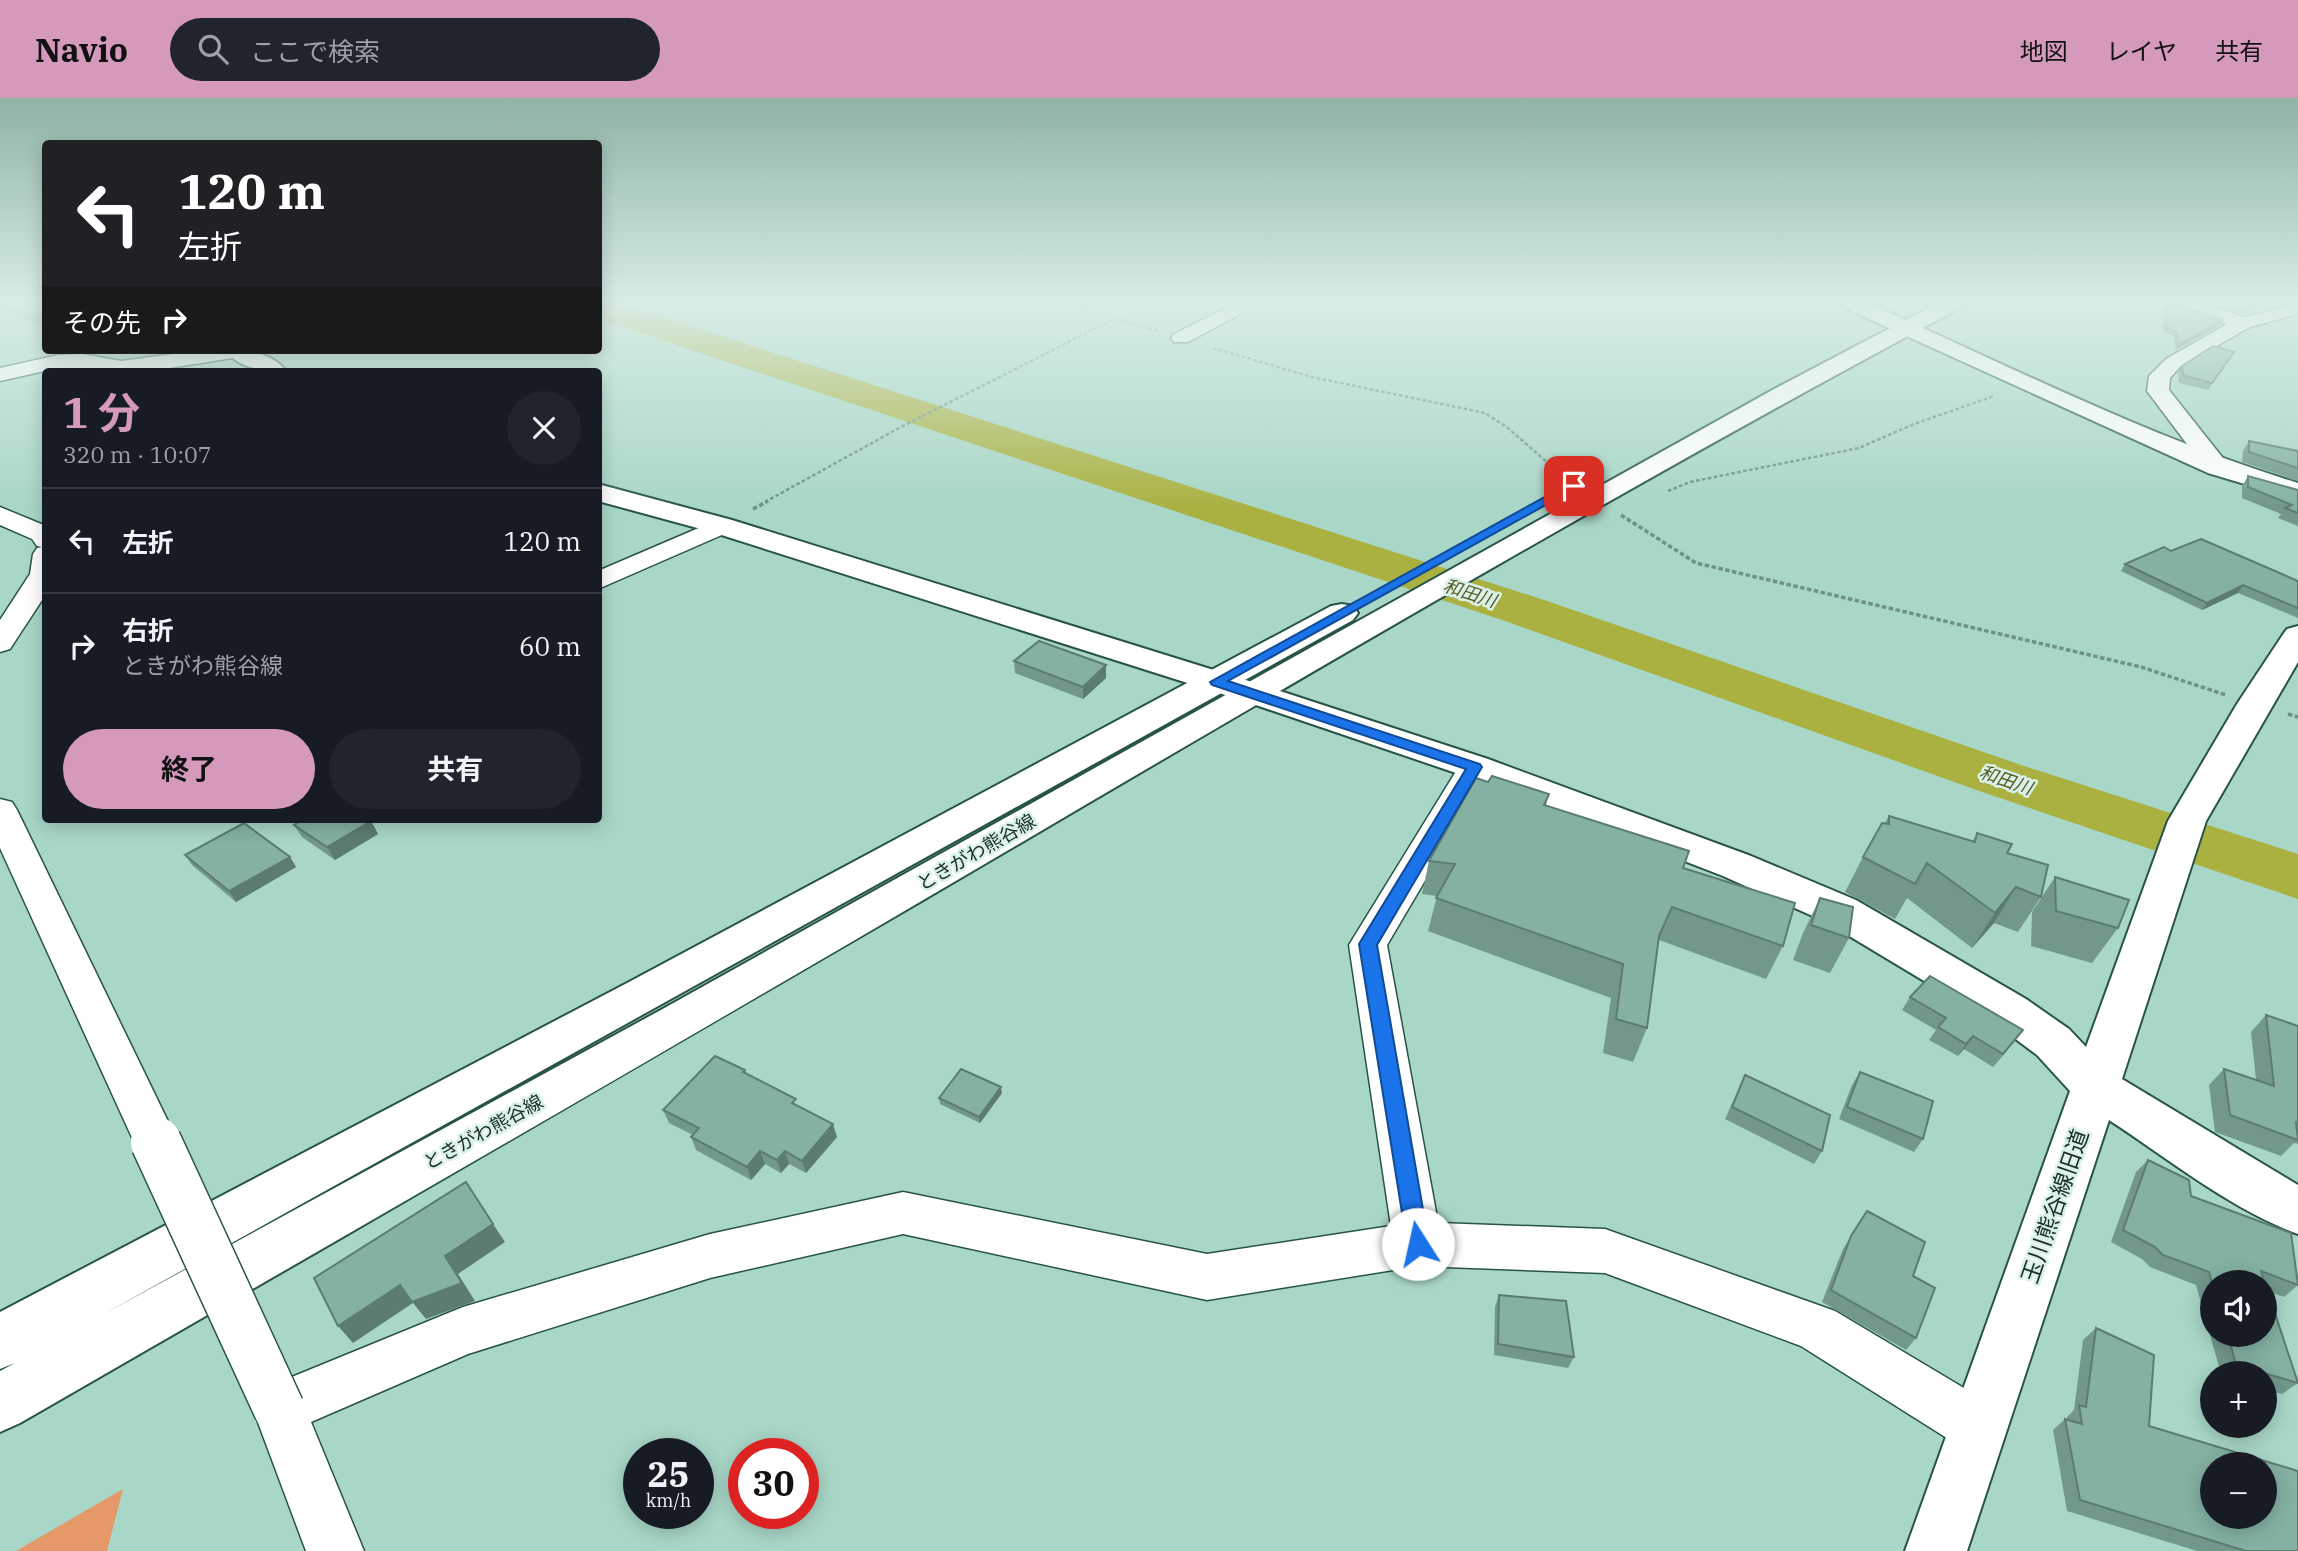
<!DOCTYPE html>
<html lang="ja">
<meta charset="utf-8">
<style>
body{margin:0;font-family:"IBM Plex Serif","Noto Sans JP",serif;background:#20242c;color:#f1f3f6;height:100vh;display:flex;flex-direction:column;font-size:26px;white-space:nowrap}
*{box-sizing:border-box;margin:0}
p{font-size:23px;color:#9ea1a6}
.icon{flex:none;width:38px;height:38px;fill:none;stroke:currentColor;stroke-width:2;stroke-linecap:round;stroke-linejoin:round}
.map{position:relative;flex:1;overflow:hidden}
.panel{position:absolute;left:42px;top:270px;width:560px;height:455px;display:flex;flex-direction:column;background:#171b24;border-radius:7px;box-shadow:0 4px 18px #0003}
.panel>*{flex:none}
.banner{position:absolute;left:42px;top:42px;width:560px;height:214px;border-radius:7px;box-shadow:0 4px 18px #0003;background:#202124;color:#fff;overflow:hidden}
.fabs{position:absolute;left:2200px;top:1172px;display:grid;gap:14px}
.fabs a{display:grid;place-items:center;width:77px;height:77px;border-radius:50%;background:#171b24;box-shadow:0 4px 18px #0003;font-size:35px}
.speed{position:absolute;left:623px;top:1340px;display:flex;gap:14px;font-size:35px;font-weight:700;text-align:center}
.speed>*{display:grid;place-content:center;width:91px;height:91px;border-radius:50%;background:#171b24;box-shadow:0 4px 18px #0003;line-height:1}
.speed small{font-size:18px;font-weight:400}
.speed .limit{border:10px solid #d22;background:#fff;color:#111}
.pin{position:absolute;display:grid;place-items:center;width:60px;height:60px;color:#fff;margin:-30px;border-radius:14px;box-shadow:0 4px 10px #0006}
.me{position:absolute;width:77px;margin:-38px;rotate:350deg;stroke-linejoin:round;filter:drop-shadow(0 0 5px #0008)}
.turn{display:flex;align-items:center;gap:24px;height:147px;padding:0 21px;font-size:32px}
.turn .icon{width:91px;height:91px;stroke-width:2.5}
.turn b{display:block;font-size:49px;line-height:60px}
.then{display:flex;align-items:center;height:66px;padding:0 21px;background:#0003;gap:14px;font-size:26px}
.round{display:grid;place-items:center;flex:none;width:74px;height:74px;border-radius:37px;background:#20242c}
.summary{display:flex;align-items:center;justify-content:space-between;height:119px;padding:0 21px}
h1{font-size:42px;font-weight:700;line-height:52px;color:#d499bb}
.action{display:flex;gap:14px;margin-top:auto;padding:14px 21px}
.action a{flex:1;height:80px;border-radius:42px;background:#d499bb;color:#111;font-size:28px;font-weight:700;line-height:80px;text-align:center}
.action a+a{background:#20242c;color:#f1f3f6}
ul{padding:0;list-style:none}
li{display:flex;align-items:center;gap:21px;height:105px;padding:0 21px;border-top:2px solid #363941}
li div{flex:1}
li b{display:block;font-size:26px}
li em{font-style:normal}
header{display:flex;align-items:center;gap:42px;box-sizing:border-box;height:98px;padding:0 35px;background:#d499bb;color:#111}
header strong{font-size:33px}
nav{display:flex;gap:38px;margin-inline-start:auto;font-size:24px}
.search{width:490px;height:63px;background:#20242c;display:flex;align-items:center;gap:18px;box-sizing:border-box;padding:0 24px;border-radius:38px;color:#9ea1a6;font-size:26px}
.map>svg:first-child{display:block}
.green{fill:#e69968}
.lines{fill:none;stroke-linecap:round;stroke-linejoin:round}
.river{fill:#aab141;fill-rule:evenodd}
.minor-casing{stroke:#285447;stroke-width:3}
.tertiary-casing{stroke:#285447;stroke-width:4}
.secondary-casing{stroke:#285447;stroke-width:4}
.path-far1{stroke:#6f9186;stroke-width:2.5;stroke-dasharray:3.5 2.5;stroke-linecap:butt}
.path{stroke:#6f9186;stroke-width:3.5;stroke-dasharray:4.5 2.5;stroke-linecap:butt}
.minor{fill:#fff;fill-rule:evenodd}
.tertiary{fill:#fff;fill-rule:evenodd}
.secondary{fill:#fff;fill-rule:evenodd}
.minor-bridge-casing{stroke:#285447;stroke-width:53;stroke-linecap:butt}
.minor-bridge{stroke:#fff;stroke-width:50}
.wall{fill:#72988c;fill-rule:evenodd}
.shaded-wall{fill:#5c7c72}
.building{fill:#84b1a3;stroke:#5c7c72;stroke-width:2;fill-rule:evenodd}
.route{fill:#1a73e8;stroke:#114b97;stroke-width:2}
.labels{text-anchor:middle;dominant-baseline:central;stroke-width:5;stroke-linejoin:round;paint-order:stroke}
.far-water-label{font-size:18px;font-style:italic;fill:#575b21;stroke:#daf1e9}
.street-label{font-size:19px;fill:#1c2e28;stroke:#daf1e9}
.near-street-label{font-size:23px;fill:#1c2e28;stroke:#daf1e9}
</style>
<header>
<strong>Navio</strong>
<div class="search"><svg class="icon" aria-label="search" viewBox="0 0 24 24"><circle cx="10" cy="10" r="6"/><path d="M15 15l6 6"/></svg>ここで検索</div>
<nav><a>地図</a><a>レイヤ</a><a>共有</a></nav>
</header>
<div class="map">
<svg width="2298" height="1453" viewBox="0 0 2298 1453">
<rect width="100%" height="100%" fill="#a8d6c7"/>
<path class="green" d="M 123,1391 L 107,1453 L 16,1453 Z"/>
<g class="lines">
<path class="river" d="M 598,206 L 621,206 L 1544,502 L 2027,669 L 2298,756 L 2298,801 L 1985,695 L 1508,524 L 598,221 Z"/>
<defs>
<g id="minor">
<path d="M 1234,206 L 1259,206 L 1188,244 L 1174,244 L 1171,240 L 1174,236 Z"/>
<path d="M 2174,206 L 2204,206 L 2244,219 L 2298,206 L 2298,216 L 2250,229 L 2180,269 L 2170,280 L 2169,292 L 2226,364 L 2229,369 L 2226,374 L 2217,376 L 2208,374 L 2147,293 L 2149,278 L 2166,261 L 2227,226 L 2176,210 Z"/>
<path d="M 203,252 L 249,253 L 246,257 L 239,259 L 150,273 L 58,270 L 0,283 L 0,270 L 58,257 L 82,256 L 121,263 Z"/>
<path d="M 0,409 L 46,428 L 46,496 L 10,551 L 0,554 L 0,522 L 30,476 L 33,456 L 37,450 L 42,449 L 37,448 L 32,441 L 0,427 Z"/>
<path d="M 722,420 L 731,423 L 735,428 L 731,433 L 598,491 L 598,473 Z"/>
<path d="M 1475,658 L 1487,662 L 1492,669 L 1387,847 L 1438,1125 L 1605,1131 L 1835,1213 L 1999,1311 L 2007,1330 L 1999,1349 L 1980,1357 L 1961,1349 L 1801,1248 L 1605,1175 L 1418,1168 L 1207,1202 L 903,1136 L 710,1180 L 468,1256 L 311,1324 L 364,1453 L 306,1453 L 253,1311 L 260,1292 L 463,1209 L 710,1136 L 903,1094 L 1207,1156 L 1391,1128 L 1349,847 L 1463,662 Z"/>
<path d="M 0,701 L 12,704 L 17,712 L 178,1044 L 172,1058 L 156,1063 L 140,1058 L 134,1044 L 0,750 Z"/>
</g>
<g id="tertiary">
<path d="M 1842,206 L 1870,206 C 2011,269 2150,340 2298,385 L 2298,402 L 2208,375 L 1845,210 Z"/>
<path d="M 225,252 C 246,252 272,254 286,273 C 264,273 239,271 225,252 Z"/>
<path d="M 598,386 L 732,422 L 1265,588 L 1488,661 L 1751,758 L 1856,802 L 2026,901 L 2069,931 L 2086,949 L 2168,723 L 2237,606 L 2282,538 L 2287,531 L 2298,528 L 2298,564 L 2206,723 L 2122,981 L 2298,1087 L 2298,1136 C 2230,1111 2169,1061 2109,1022 L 1967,1453 L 1905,1453 L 2070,993 L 2037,957 L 1994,925 L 1826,824 L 1723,778 L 1462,677 L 1241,602 L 712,434 L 598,403 Z"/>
</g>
<path id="secondary" d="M 1936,206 L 1963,206 L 1960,210 C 1610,397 1268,600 925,801 C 625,977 322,1151 20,1325 L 0,1334 L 0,1273 L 15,1265 L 0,1271 L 0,1214 L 629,884 L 1331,508 L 1342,506 L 1353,508 L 1358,515 L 1353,522 L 102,1217 L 659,913 L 1776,290 Z"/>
</defs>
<use href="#minor" class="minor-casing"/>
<use href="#tertiary" class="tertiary-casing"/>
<use href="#secondary" class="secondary-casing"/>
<g class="path-far1">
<path d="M 1068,206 L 1158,233"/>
<path d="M 1213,250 L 1312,279 L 1485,315 L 1508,330 L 1572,386"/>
<path d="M 1668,393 L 1690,384 L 1859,350 L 1914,326 L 1994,298"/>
<path d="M 765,404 L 901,329 L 1114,221"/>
</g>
<g class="path">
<path d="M 753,411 L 768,403"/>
<path d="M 1621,417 L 1696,465 L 2141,569 L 2226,597"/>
<path d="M 2288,616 L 2298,619"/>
</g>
<use href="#minor" class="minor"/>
<use href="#tertiary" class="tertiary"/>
<use href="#secondary" class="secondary"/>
<defs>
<path id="minor-bridge" d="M 156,1044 L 279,1311"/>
</defs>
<use href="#minor-bridge" class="minor-bridge-casing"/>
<use href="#minor-bridge" class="minor-bridge"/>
</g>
<g class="wall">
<path d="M 0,206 L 46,206 L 46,230 L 0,212 Z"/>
<path d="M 2167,206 L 2178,208 L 2223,222 L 2220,227 L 2176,252 L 2174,239 L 2163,233 L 2164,210 Z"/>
<path d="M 2213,206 L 2257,206 L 2242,216 Z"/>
<path d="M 2234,254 L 2208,292 L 2179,285 L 2178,275 L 2182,268 Z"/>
<path d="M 2249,343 L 2298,353 L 2298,383 L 2242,364 L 2243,353 Z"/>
<path d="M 2248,378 L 2298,392 L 2298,428 L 2278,420 L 2281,416 L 2242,400 L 2242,388 Z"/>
<path d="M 2171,453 L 2298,483 L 2298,520 L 2238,495 L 2202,512 L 2121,473 L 2125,466 Z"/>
<path d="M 1014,563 L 1106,567 L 1106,580 L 1083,601 L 1015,575 Z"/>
<path d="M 1488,684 L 1549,696 L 1546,707 L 1683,770 L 1783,848 L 1766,881 L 1659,842 L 1647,930 L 1633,964 L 1603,955 L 1611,900 L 1428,833 L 1437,798 L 1422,796 L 1429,763 Z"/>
<path d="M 1889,718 L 1973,743 L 1977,735 L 2007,755 L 2041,799 L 2018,834 L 1994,825 L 1972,850 L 1907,800 L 1895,821 L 1845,794 L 1863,759 Z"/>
<path d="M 371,723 L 378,736 L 335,762 L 302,739 L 294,727 Z"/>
<path d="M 185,757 L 290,759 L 296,769 L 236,804 L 192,767 Z"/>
<path d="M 2055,779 L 2118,830 L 2092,865 L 2031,848 L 2032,814 Z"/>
<path d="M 1820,800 L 1849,840 L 1830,875 L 1793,862 L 1803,835 Z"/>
<path d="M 1910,899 L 2023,932 L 1993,969 L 1964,951 L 1958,958 L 1929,942 L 1936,932 L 1902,912 Z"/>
<path d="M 2266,917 L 2298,928 L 2298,1046 L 2294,1045 L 2281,1058 L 2215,1034 L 2209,987 L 2224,971 L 2256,982 L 2251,934 Z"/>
<path d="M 745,972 L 746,975 L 798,1008 L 837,1039 L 806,1075 L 789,1066 L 781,1075 L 765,1066 L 751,1082 L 696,1052 L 691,1039 L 693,1037 L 669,1025 L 663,1012 Z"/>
<path d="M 1860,974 L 1923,1041 L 1914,1054 L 1839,1021 L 1852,987 Z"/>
<path d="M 1745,977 L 1822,1053 L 1814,1066 L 1725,1021 Z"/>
<path d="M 1002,995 L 980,1025 L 940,1006 L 939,1000 Z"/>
<path d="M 2148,1062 L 2191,1098 L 2298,1181 L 2298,1187 L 2284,1199 L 2267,1193 L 2298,1285 L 2282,1296 L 2264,1291 L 2264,1276 L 2221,1276 L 2196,1187 L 2150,1169 L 2142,1161 L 2111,1144 L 2136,1074 ZM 2212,1185 L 2264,1237 L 2212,1237 Z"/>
<path d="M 1867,1113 L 1913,1178 L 1916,1240 L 1906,1252 L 1822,1204 L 1843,1151 Z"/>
<path d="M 1499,1197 L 1574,1259 L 1568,1270 L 1494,1257 L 1495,1209 Z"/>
<path d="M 2096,1230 L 2149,1328 L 2298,1453 L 2197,1453 L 2067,1413 L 2053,1332 L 2065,1321 L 2067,1321 L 2067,1319 L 2074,1312 L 2083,1242 Z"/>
</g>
<g class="shaded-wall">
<path d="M 2248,206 L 2257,206 L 2242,216 Z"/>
<path d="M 2223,222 L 2220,227 L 2176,252 L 2178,247 Z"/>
<path d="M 2243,487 L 2238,495 L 2202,512 L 2207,505 Z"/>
<path d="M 1106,567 L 1106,580 L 1083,601 L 1083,589 Z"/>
<path d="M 371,723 L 378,736 L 335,762 L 327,749 Z"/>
<path d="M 290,759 L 296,769 L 236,804 L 229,793 Z"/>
<path d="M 2016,789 L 1994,825 L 1972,850 L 1995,815 Z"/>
<path d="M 2023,932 L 2013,945 L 1993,969 L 2003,956 Z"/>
<path d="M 1973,938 L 1964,951 L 1958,958 L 1966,946 Z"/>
<path d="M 1001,989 L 1002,995 L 980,1025 L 979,1019 Z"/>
<path d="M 833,1026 L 837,1039 L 806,1075 L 802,1063 Z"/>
<path d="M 760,1053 L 765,1066 L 751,1082 L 747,1069 Z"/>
<path d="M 785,1053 L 789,1066 L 781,1075 L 777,1062 Z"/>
<path d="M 493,1126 L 505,1144 L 458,1176 L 475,1203 L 426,1221 L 413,1205 L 353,1245 L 338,1228 Z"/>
</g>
<g class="building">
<path d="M 0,206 L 46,206 L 46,224 Z"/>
<path d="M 2167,206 L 2177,206 L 2178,208 L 2223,222 L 2178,247 L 2177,234 L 2166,228 Z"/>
<path d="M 2213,248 L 2234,254 L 2212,285 L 2183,277 L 2182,268 Z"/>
<path d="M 2249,343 L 2298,353 L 2298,370 L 2249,354 Z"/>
<path d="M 2248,378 L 2298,392 L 2298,415 L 2285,410 L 2292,407 L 2248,389 Z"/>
<path d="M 2201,441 L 2298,483 L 2298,510 L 2243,487 L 2207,505 L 2125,466 L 2164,449 L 2171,453 Z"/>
<path d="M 1039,543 L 1106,567 L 1083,589 L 1014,563 Z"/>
<path d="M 1492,678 L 1549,696 L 1544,707 L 1689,753 L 1683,770 L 1795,805 L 1783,848 L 1672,809 L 1659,838 L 1647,930 L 1616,921 L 1623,866 L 1436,800 L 1455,766 L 1429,763 L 1476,680 L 1488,684 Z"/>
<path d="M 1889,718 L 1975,744 L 1977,735 L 2012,746 L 2007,755 L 2048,767 L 2041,799 L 2016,789 L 1995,815 L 1927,765 L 1915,786 L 1863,759 L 1882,725 L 1889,726 Z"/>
<path d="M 304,721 L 368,721 L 371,723 L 327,749 L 294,727 Z"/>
<path d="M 244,725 L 290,759 L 229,793 L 185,757 Z"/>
<path d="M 2055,779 L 2129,802 L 2118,830 L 2056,813 Z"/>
<path d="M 1820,800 L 1853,809 L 1849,840 L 1811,827 Z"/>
<path d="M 1930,878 L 2023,932 L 2003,956 L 1973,938 L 1966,946 L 1938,929 L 1946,920 L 1910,899 Z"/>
<path d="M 2266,917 L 2298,928 L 2298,1024 L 2296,1024 L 2298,1042 L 2230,1017 L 2224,971 L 2274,988 Z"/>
<path d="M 715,958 L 745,972 L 743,974 L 796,1001 L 792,1005 L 833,1026 L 802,1063 L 785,1053 L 777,1062 L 760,1053 L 747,1069 L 691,1039 L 699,1030 L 663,1012 Z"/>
<path d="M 961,971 L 1001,989 L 979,1019 L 939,1000 Z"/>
<path d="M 1860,974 L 1933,1003 L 1923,1041 L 1847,1009 Z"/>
<path d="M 1745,977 L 1830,1017 L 1822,1053 L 1732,1009 Z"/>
<path d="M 2148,1062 L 2189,1082 L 2191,1098 L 2291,1135 L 2298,1187 L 2261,1173 L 2298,1285 L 2236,1267 L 2228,1237 L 2264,1237 L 2264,1185 L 2212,1185 L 2209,1174 L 2163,1157 L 2155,1149 L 2123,1132 Z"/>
<path d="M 466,1084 L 493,1126 L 445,1158 L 462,1185 L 412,1204 L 400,1187 L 338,1228 L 314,1180 Z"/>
<path d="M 1867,1113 L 1925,1144 L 1913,1178 L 1935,1190 L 1916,1240 L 1831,1192 L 1851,1138 Z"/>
<path d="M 1499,1197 L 1566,1203 L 1574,1259 L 1498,1246 Z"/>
<path d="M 2096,1230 L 2154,1257 L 2149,1328 L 2298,1373 L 2298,1453 L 2246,1453 L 2080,1402 L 2065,1321 L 2082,1326 L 2079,1307 L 2086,1309 ZM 2212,1367 L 2264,1367 L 2264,1419 L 2212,1419 Z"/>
</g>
<linearGradient id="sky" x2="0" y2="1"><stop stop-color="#8fb3a5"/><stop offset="0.5" stop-color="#d8ede6"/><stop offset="1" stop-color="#d8ede6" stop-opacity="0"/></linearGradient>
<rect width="2298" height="410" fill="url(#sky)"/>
<path class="route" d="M 1570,385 L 1580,388 L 1228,583 L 1480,666 L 1482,669 L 1377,847 L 1429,1146 L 1426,1153 L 1418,1156 L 1410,1153 L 1407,1146 L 1359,846 L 1466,671 L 1212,587 L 1210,584 Z"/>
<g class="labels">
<g class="far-water-label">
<text transform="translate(1470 495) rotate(18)">和田川</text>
<text transform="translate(2006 682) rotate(19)">和田川</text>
</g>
<g class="street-label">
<text transform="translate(976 754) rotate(-30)">ときがわ熊谷線</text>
<text transform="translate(483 1034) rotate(-29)">ときがわ熊谷線</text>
</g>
<g class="near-street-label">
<text transform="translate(2054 1108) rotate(-71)">玉川熊谷線旧道</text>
</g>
</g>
</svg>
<div class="fabs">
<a><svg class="icon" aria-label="sound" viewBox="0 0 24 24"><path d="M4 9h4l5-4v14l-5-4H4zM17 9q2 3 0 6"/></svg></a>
<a>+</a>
<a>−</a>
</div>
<div class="speed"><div>25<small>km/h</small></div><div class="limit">30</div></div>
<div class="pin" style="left:1574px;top:388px;background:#d93025"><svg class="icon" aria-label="arrive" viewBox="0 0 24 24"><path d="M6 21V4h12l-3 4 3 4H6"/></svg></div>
<svg class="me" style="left:1418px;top:1146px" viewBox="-20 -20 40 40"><circle r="19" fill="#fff"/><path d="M0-13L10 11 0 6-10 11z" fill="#1a73e8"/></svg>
<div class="banner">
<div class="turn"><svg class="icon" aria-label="left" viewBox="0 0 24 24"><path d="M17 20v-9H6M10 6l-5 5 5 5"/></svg><div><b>120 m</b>左折</div></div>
<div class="then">その先<svg class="icon" aria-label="right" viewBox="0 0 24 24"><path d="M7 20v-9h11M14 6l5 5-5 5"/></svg></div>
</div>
<section class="panel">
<div class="summary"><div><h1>1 分</h1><p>320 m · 10:07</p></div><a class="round"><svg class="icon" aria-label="close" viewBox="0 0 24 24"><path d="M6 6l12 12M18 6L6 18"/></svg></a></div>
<ul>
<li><svg class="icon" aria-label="left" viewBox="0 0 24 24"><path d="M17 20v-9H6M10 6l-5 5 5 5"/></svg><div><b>左折</b></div><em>120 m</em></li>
<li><svg class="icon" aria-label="right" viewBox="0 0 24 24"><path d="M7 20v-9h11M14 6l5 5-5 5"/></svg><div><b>右折</b><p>ときがわ熊谷線</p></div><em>60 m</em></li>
</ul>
<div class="action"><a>終了</a><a>共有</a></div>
</section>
</div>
